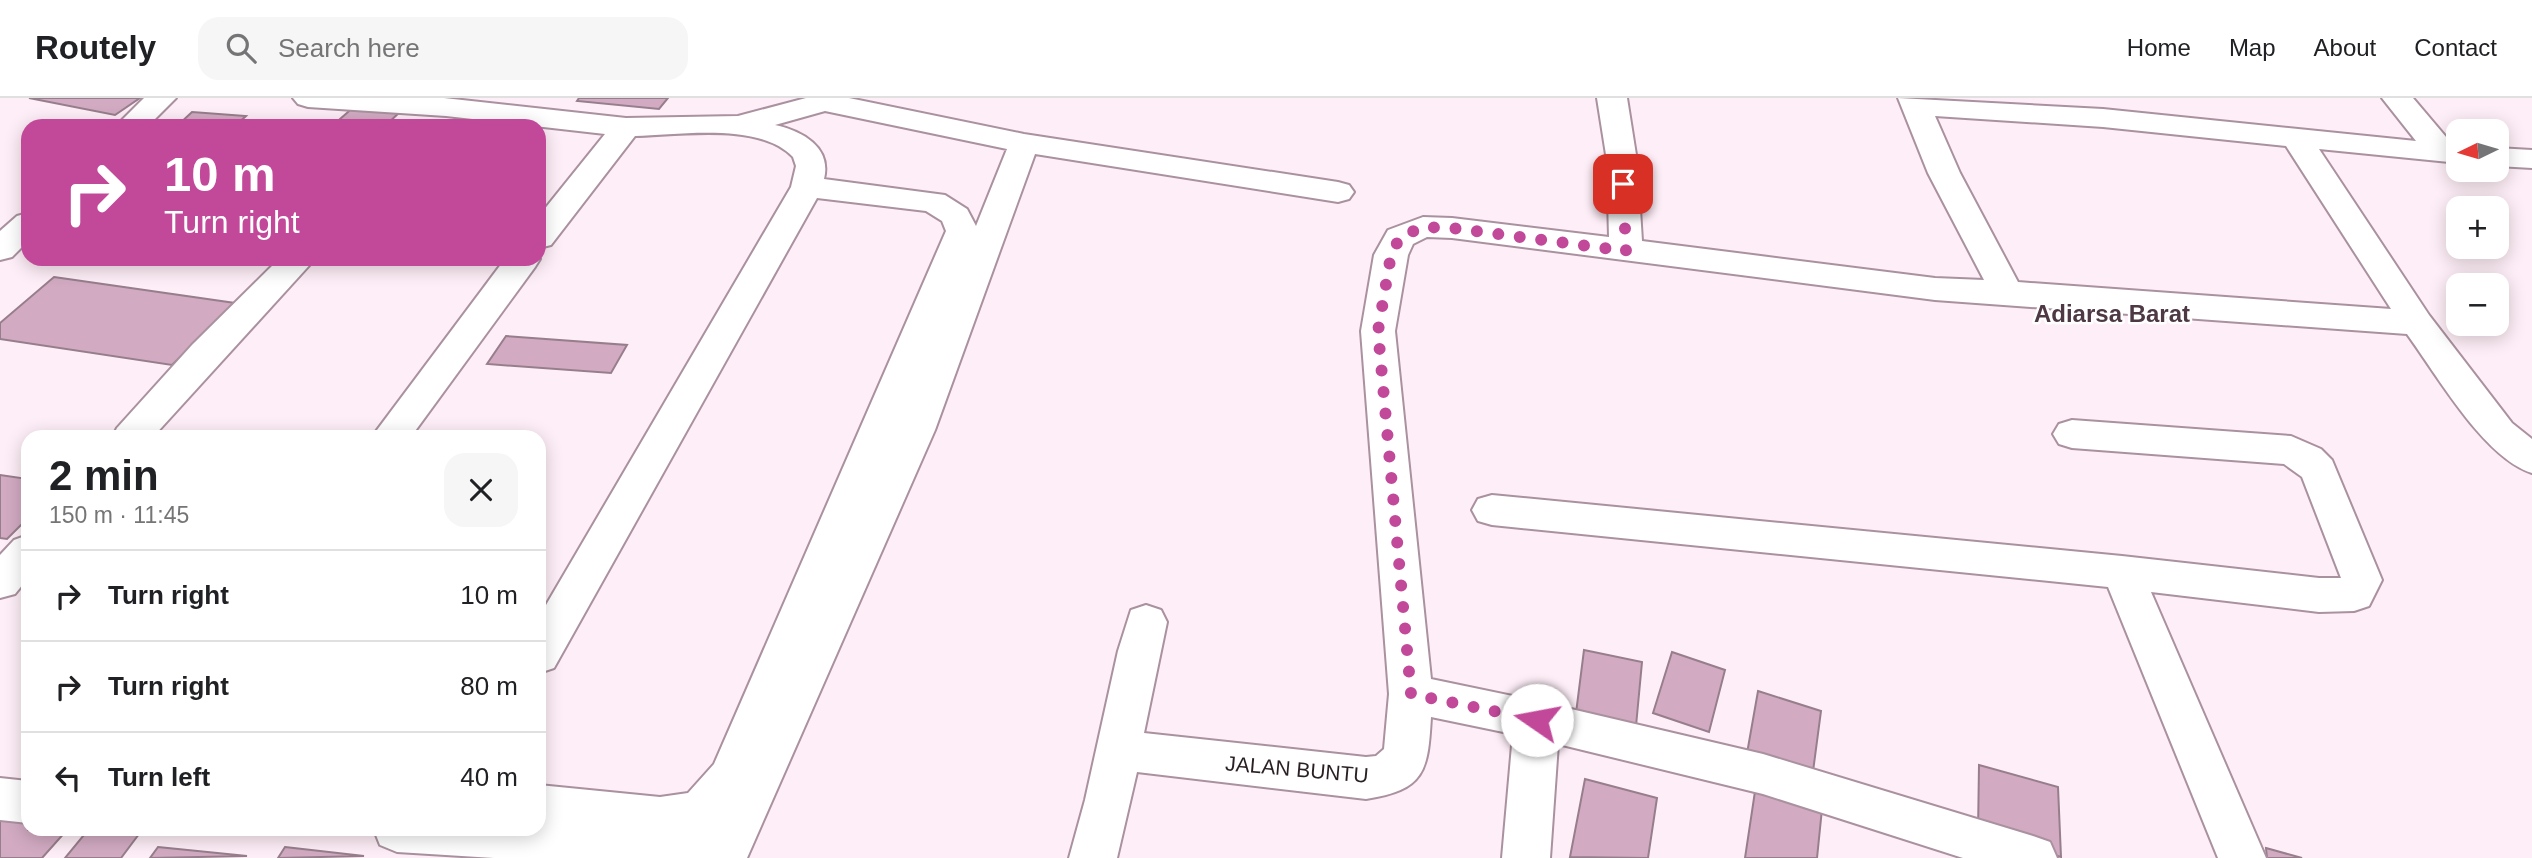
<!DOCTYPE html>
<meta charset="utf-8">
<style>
body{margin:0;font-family:Arial,sans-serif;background:#f6f6f6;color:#202124;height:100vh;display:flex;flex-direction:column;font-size:26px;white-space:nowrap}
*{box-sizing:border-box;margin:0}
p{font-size:23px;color:#757577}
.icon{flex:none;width:38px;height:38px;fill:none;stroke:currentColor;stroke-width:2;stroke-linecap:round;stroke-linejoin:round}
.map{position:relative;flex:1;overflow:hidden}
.sheet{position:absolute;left:21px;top:332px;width:525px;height:406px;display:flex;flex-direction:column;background:#fff;border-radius:21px;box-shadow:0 4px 18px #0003}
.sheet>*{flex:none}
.top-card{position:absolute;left:21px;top:21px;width:525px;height:147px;border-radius:21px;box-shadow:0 4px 18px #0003;background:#c2489a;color:#fff;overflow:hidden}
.needle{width:46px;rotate:265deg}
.tools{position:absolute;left:2446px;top:21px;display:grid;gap:14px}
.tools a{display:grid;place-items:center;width:63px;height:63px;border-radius:14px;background:#fff;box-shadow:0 4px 18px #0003;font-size:35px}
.pin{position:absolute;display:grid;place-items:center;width:60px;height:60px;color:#fff;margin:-30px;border-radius:14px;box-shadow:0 4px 10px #0006}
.me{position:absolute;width:77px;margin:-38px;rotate:282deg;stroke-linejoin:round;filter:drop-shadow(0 0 5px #0008)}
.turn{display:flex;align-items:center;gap:24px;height:147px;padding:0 28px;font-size:32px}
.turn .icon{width:91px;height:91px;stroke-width:2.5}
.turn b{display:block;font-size:49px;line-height:60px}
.round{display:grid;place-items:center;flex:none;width:74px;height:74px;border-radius:21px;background:#f6f6f6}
.overview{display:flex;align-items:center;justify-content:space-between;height:119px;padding:0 28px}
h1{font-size:42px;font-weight:700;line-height:52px}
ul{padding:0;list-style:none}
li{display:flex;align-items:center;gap:21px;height:91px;padding:0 28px;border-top:2px solid #e0e0e0}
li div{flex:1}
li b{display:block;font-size:26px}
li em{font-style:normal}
header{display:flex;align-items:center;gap:42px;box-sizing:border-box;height:98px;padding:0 35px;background:#fff;border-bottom:2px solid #e0e0e0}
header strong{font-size:33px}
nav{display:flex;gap:38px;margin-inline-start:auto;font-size:24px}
.search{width:490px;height:63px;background:#f6f6f6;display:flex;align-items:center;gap:18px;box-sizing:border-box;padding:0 24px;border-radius:21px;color:#757577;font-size:26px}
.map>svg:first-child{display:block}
.building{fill:#d2abc2;stroke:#977e8c;stroke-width:2}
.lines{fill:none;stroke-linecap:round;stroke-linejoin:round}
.minor-casing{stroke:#aa919f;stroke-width:4}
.tertiary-casing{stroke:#aa919f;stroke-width:4}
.minor{fill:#fff;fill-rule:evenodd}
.tertiary{fill:#fff;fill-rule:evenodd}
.route{stroke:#c2489a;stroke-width:12;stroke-dasharray:0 21.6}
.labels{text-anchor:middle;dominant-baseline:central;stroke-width:5;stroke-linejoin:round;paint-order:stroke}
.street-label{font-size:21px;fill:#291f24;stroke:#fff}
.quarter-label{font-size:24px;font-weight:bold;fill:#4d3844;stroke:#fff}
</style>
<header>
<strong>Routely</strong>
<div class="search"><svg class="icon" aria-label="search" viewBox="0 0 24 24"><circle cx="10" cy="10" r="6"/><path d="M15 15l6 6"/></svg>Search here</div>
<nav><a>Home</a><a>Map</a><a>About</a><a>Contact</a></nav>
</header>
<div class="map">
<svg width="2532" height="760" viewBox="0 0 2532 760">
<rect width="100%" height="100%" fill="#feeef7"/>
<g class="building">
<path d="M 29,0 L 140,0 L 115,17 Z"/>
<path d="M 579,0 L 668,0 L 659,11 L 577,3 Z"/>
<path d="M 356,7 L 401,13 L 385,28 L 332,28 Z"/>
<path d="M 192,14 L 246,18 L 235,28 L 177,28 Z"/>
<path d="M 54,179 L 235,205 L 172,267 L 0,241 L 0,225 Z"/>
<path d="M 506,238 L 627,247 L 611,275 L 487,266 Z"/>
<path d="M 0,377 L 28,381 L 28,420 L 7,441 L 0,440 Z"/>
<path d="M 1584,552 L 1642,564 L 1636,628 L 1576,615 Z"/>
<path d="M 1672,554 L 1725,572 L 1709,634 L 1653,615 Z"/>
<path d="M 1758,593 L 1821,613 L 1812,681 L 1746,661 Z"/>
<path d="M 1979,667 L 2058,689 L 2061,759 L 1978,735 Z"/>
<path d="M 1757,680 L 1823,701 L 1817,760 L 1745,760 Z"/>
<path d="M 1585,681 L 1657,700 L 1648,760 L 1570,759 Z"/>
<path d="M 13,709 L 28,714 L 28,732 L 67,732 L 42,760 L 0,760 L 0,723 Z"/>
<path d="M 88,732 L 142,732 L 121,760 L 65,760 Z"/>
<path d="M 158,749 L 247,758 L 150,760 Z"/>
<path d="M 285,749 L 364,758 L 278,760 Z"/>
<path d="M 2266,750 L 2302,760 L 2267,760 Z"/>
</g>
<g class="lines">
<defs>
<g id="minor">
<path d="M 293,0 L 444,0 L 626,20 L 738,18 L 806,0 L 849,0 L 1024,36 L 1338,84 L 1349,87 L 1354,94 L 1349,101 L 1338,104 L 1035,56 L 935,332 L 747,760 L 494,760 L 397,754 L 380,747 L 374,732 L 539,732 L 539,687 L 660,699 L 688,695 L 714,666 L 946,133 L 942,123 L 926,113 L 817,100 L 554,570 L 539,575 L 539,519 L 791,89 L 796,68 L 793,59 C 760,24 679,37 635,38 L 551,147 L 539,150 L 539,118 L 605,36 L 446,18 L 308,9 L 298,6 ZM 825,13 L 1007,51 L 976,128 L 967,111 L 945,97 L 824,81 C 832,49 802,33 775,27 Z"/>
<path d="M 1597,0 L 1627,0 L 1637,63 L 1642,143 L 1935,180 L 1984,182 L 1928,75 L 1898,0 L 2103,11 L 2416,43 L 2382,0 L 2413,0 L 2452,46 L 2459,47 L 2459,65 L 2319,51 L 2429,217 L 2512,325 L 2532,341 L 2532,375 C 2484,360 2437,277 2407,236 L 1935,202 L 1452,140 L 1427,139 L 1413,146 L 1408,157 L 1395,233 L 1431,581 L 1537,603 L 1763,656 L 2033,738 L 2050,744 L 2057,760 L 1963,760 L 1763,696 L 1558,646 L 1550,760 L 1502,760 L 1513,636 L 1431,619 C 1428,673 1425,692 1366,701 L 1137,674 L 1117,760 L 1069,760 L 1085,702 L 1118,553 L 1131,512 L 1146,507 L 1161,512 L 1167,524 L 1144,635 L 1366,659 L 1376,658 L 1384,651 L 1389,596 L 1361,233 L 1374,157 L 1388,132 L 1423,119 L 1452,120 L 1609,139 L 1607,63 ZM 1935,18 L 2103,29 L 2286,48 L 2391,211 L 2018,184 L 1960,75 Z"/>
<path d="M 2497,50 L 2532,52 L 2532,70 L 2497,68 Z"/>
<path d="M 539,160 L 540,161 L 535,169 L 410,340 L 371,340 L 505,161 Z"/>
<path d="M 279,161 L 315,161 L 152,340 L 112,340 L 117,330 L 192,247 Z"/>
<path d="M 2072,322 L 2291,338 L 2321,351 L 2332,362 L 2382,482 L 2369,508 L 2354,513 L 2319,514 L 2151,494 L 2266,760 L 2218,760 L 2108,489 L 1492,427 L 1478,423 L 1472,412 L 1478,401 L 1492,397 L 2122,458 L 2319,480 L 2341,480 L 2302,379 L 2284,366 L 2072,350 L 2059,346 L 2053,336 L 2059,326 Z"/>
<path d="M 28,437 L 28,480 L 15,496 L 0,500 L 0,457 L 14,442 Z"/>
<path d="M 0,680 L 28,683 L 28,725 L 0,722 Z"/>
</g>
<g id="tertiary">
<path d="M 144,0 L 176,0 L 148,28 L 116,28 Z"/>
<path d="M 28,115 L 28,143 L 12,159 L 0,162 L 0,133 L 17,118 Z"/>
</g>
</defs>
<use href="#minor" class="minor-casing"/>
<use href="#tertiary" class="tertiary-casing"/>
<use href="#minor" class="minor"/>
<use href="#tertiary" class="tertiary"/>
</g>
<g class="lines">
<path class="route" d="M 1537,622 L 1411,596 L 1378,233 L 1391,157 L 1400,139 L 1423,129 L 1452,130 L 1626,153 L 1623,86"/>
</g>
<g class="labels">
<g class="street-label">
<text transform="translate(1297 671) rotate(5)">JALAN BUNTU</text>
</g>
<g class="quarter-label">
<text x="2112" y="215">Adiarsa Barat</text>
</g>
</g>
</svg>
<div class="tools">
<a><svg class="needle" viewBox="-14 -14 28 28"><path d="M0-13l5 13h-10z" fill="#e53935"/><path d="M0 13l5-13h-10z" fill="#757577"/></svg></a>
<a>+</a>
<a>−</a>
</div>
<div class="pin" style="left:1623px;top:86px;background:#d93025"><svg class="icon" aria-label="arrive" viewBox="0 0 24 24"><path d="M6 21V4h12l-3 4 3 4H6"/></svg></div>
<svg class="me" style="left:1537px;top:622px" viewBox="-20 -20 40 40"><circle r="19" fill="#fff"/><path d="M0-13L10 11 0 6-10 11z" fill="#c2489a"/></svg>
<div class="top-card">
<div class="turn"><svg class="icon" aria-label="right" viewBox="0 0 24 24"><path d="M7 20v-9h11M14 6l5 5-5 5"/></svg><div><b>10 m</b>Turn right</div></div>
</div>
<section class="sheet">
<div class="overview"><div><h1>2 min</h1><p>150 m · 11:45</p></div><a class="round"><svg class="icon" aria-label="close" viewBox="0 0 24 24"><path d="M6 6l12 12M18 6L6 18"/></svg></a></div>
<ul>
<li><svg class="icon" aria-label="right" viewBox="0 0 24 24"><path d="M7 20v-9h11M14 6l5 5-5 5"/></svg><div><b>Turn right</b></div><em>10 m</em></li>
<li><svg class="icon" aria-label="right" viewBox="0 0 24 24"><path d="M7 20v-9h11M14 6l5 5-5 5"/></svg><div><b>Turn right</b></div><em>80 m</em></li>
<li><svg class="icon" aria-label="left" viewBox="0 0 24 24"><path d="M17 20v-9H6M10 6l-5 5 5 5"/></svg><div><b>Turn left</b></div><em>40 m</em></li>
</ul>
</section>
</div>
